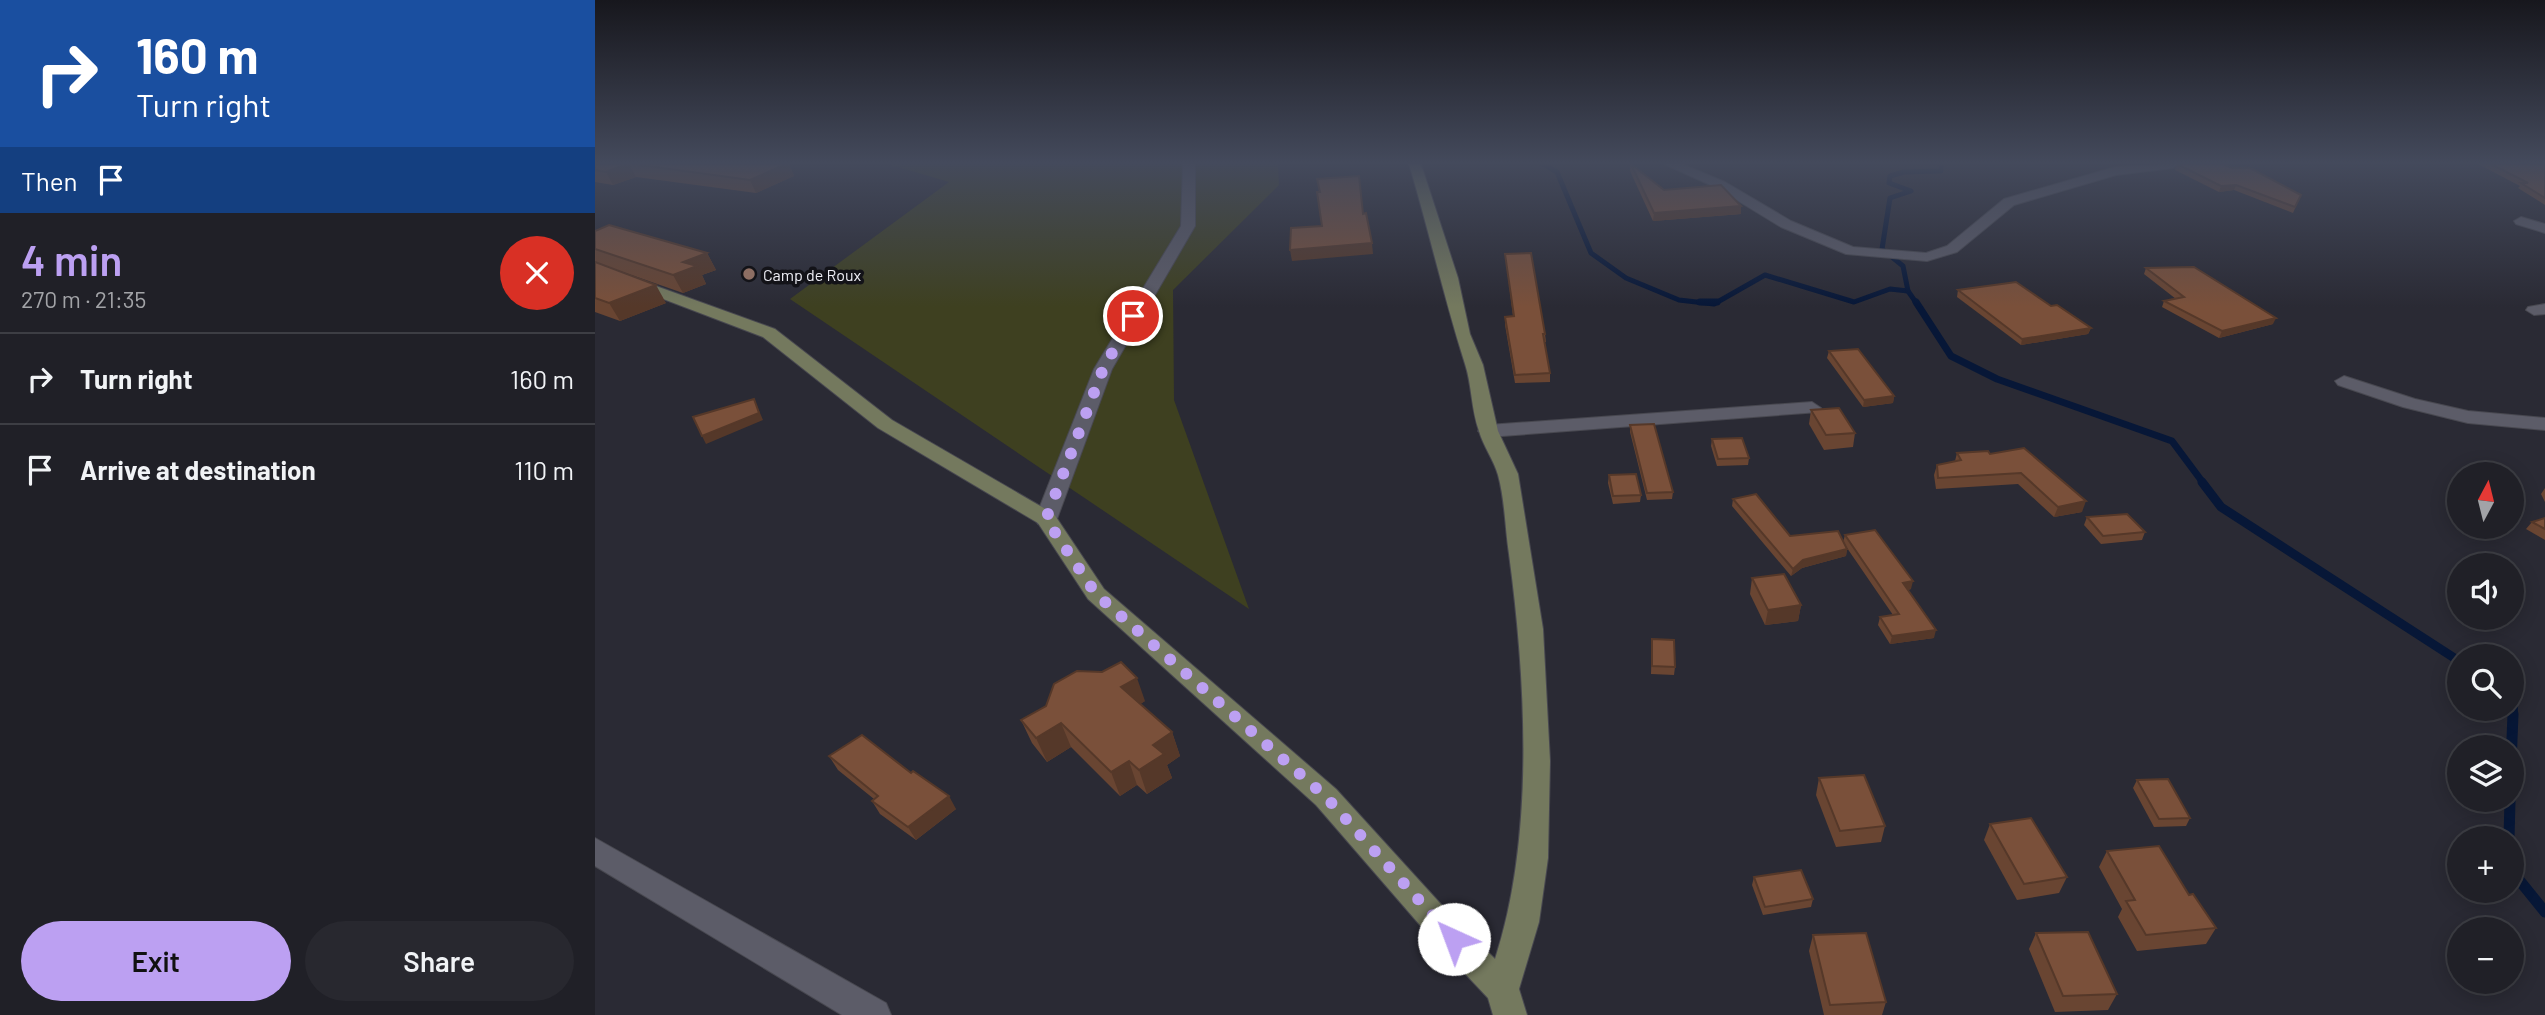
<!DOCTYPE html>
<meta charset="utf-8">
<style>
body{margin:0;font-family:Barlow,sans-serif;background:#28282f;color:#f1f3f6;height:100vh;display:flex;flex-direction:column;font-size:26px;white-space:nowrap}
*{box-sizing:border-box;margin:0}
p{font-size:23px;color:#a2a3a7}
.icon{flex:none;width:38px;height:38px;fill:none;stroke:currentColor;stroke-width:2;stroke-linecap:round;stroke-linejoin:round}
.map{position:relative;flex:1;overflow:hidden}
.side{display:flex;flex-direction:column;background:#202027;width:595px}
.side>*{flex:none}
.hud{background:#1a4fa0;color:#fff;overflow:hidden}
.needle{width:46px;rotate:7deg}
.fabs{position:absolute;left:1852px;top:462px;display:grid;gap:14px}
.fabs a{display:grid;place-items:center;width:77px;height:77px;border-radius:50%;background:#202027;box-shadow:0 4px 18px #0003,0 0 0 2px #3d3e44;font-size:35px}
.pin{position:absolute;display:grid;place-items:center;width:60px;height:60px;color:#fff;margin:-30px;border:4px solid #fff;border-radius:50%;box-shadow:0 2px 7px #0007}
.me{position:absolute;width:77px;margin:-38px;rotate:317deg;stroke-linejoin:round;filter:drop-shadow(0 0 5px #0008)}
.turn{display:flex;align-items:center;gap:24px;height:147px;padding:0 21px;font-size:32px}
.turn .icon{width:91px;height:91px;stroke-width:2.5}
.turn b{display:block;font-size:49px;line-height:60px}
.then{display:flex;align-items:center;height:66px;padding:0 21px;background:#0003;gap:14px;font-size:26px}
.round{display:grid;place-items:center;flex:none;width:74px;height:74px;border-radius:37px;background:#28282f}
.head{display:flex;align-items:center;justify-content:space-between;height:119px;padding:0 21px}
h1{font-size:42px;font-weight:600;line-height:52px;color:#bca0f2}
.button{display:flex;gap:14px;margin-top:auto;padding:14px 21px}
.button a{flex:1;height:80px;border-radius:42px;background:#bca0f2;color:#111;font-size:28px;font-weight:600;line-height:80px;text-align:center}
.button a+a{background:#28282f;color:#f1f3f6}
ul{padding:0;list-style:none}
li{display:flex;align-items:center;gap:21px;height:91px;padding:0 21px;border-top:2px solid #3d3e44}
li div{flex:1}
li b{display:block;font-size:26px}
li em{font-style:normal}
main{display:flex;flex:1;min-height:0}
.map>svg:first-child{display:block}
.green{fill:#3e4020}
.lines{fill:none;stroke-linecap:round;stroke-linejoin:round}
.stream-far3{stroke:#071737;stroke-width:5}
.stream-far2{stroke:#071737;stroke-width:7}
.stream-far1{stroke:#071737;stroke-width:9}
.stream{stroke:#071737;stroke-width:11}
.street-casing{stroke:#484850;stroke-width:2}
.secondary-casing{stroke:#484850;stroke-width:2}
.street{fill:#5c5c68;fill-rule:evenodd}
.secondary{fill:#74795e;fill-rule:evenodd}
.wall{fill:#694532}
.shaded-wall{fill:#553829}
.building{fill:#7a503a;stroke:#553829;stroke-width:2}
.route{stroke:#bca0f2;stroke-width:12;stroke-dasharray:0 21.6}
.education-dot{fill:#8d6e63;stroke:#131318;stroke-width:2.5}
.labels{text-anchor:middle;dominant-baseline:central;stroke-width:7;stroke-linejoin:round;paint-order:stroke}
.far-poi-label{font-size:16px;fill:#eeeef5;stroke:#131318;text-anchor:start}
</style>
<main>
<section class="side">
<div class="hud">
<div class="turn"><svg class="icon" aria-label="right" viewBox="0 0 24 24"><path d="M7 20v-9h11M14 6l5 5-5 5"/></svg><div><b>160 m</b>Turn right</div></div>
<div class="then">Then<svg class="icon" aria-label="arrive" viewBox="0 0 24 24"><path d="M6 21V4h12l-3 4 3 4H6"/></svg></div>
</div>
<div class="head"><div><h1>4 min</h1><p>270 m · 21:35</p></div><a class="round" style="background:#d93025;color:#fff"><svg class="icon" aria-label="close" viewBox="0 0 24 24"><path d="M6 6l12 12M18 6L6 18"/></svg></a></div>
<ul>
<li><svg class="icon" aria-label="right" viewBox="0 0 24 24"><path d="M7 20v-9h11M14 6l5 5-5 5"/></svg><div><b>Turn right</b></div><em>160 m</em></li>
<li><svg class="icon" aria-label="arrive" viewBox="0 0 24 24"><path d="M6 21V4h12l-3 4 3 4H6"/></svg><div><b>Arrive at destination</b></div><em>110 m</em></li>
</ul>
<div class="button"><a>Exit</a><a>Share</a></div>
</section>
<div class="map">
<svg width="1950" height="1015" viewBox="0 0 1950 1015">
<rect width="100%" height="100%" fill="#2a2a34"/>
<path class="green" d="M 293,164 L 683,164 L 684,185 L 578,290 L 579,400 L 654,609 L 195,299 L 354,182 Z"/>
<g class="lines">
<g class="stream-far3">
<path d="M 948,164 L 962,172 L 996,253 L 1031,278 L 1084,300 L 1119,304 L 1170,275 L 1259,302 L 1295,289 L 1313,291"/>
<path d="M 1322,304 L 1313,291 L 1308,266 L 1287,249 L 1295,198 L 1316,191 L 1294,183 L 1295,176 L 1309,172 L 1346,171 L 1346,164"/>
</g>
<g class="stream-far2">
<path d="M 1105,302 L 1122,302"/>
<path d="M 1321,302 L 1356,356 L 1402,379 L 1577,441 L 1609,484"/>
</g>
<g class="stream-far1">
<path d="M 1607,482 L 1626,507 L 1864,661"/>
<path d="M 1916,695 L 1919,697 L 1918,716"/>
</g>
<g class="stream">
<path d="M 1916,765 L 1918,714"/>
<path d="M 1914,838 L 1915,800"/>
<path d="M 1916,870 L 1950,912"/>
</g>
<defs>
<g id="street">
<path d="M 588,164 L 600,164 L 600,226 L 517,369 L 462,519 L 459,524 L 443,524 L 440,519 L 499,369 L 586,226 Z"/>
<path d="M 1069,164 L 1087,164 L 1130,182 L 1196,221 L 1258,247 L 1331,253 L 1352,246 L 1409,199 L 1520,167 L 1584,164 L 1578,168 L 1521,175 L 1419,205 L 1362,252 L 1332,261 L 1251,254 L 1186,227 L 1122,188 Z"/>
<path d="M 1926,217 L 1950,224 L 1950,233 L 1921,224 L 1919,221 Z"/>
<path d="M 1950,304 L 1950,314 L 1939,315 L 1931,310 L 1933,307 Z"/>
<path d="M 1749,376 L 1820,399 L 1873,411 L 1950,418 L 1950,430 L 1873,423 L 1808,407 L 1743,385 L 1740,381 Z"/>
<path d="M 1217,402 L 1226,408 L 1224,412 L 893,437 L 883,431 L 893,425 Z"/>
<path d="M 0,838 L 291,1003 L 296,1015 L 247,1015 L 0,866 Z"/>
</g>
<path id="secondary" d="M 814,164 L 826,164 L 863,278 L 875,334 L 888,365 L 903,431 L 923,474 L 948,629 L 955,761 L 953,858 L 944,922 L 924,989 L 932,1015 L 898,1015 L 893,998 L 831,932 L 721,805 L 493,599 L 443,523 L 283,428 L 168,337 L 0,273 L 0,264 L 180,329 L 297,420 L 459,514 L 509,589 L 741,789 L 853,912 L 900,959 C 940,836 931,681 914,554 C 910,528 910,500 903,475 C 899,460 888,446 884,431 C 876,409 877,385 870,364 C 849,298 834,231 814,164 Z"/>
</defs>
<use href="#street" class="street-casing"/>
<use href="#secondary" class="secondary-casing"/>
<use href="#street" class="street"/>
<use href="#secondary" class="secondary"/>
</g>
<g class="wall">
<path d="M 0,164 L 194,164 L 199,176 L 161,193 L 41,177 L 18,185 L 0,182 Z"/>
<path d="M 1035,164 L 1069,190 L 1146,214 L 1058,221 L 1035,171 Z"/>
<path d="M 1582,164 L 1706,195 L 1698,213 L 1639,190 L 1624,192 L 1580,170 Z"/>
<path d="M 1883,164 L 1950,164 L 1950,205 L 1923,188 L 1925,186 Z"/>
<path d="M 0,231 L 112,253 L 121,270 L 107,275 L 111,284 L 88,293 L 2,263 L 71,303 L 25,321 L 0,312 Z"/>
<path d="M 910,254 L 950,334 L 951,342 L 949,342 L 955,373 L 955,382 L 920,383 L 910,325 L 910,317 L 918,316 Z"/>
<path d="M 1551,268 L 1678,324 L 1624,338 L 1567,307 L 1569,301 L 1581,299 L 1549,274 Z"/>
<path d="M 1363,290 L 1456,306 L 1496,328 L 1493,334 L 1426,345 L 1362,297 Z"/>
<path d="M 1234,351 L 1299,396 L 1298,403 L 1268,407 L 1232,358 Z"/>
<path d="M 1216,410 L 1260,433 L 1258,447 L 1229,450 L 1214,424 Z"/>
<path d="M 1035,425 L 1078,492 L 1077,499 L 1052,500 L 1035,432 Z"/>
<path d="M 1117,439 L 1154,458 L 1153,465 L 1122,466 L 1116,446 Z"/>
<path d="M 1429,448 L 1487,512 L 1459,517 L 1423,484 L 1341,489 L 1339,475 L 1342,465 L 1360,461 L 1362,453 L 1395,454 Z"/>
<path d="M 1014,475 L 1046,495 L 1045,502 L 1018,504 L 1013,483 Z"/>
<path d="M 1950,488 L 1950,502 L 1946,494 Z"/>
<path d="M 1138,499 L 1195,536 L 1248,542 L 1250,535 L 1316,589 L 1313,590 L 1339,638 L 1295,644 L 1283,625 L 1285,617 L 1298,615 L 1252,548 L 1251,556 L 1207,568 L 1196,576 L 1137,506 Z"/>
<path d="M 1492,517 L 1550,532 L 1547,540 L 1506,544 L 1489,525 Z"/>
<path d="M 1950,518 L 1950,540 L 1931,529 L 1937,522 Z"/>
<path d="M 1157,578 L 1206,605 L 1203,621 L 1170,625 L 1155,594 Z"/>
<path d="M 1057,639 L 1080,667 L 1079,675 L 1056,674 Z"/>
<path d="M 550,701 L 545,704 L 577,732 L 585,756 L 572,765 L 577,778 L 552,794 L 542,785 L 525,796 L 476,747 L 452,762 L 437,743 L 426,720 Z"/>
<path d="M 234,756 L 361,809 L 321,840 L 285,814 L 277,801 L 279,799 L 243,770 Z"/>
<path d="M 1224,778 L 1290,826 L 1286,842 L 1241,847 L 1221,795 Z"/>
<path d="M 1542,780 L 1595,818 L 1591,826 L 1559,827 L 1538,788 Z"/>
<path d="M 1395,824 L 1472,877 L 1464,893 L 1422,900 L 1389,840 Z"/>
<path d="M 1512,851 L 1594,895 L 1621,928 L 1611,944 L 1542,951 L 1523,917 L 1527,909 L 1504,867 Z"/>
<path d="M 1159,877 L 1218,899 L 1216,907 L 1168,915 L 1157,885 Z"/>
<path d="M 1441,933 L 1522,994 L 1513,1010 L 1460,1012 L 1434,949 Z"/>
<path d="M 1218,935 L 1291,1002 L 1287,1015 L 1229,1015 L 1214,951 Z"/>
</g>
<g class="shaded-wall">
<path d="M 32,164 L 34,164 L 41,177 L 18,185 L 11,172 Z"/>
<path d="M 191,164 L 194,164 L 199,176 L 161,193 L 155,180 Z"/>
<path d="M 1641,185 L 1639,190 L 1624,192 L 1626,186 Z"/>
<path d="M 1146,206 L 1146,214 L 1058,221 L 1059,213 Z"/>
<path d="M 777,243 L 778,254 L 697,261 L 695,250 Z"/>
<path d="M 112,253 L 121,270 L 107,275 L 111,284 L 88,293 L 78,275 L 88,262 Z"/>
<path d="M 61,285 L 71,303 L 25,321 L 14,303 Z"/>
<path d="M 1681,318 L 1678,324 L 1624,338 L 1627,331 Z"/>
<path d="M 1496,328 L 1493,334 L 1426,345 L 1427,339 Z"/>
<path d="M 1299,396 L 1298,403 L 1268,407 L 1269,400 Z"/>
<path d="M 159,399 L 168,420 L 111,444 L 107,436 Z"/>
<path d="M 1491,501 L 1487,512 L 1459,517 L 1463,507 Z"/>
<path d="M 1252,549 L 1251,556 L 1207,568 L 1196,576 L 1198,569 L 1208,560 Z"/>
<path d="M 1318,581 L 1316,589 L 1306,591 L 1308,583 Z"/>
<path d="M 1206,605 L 1203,621 L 1170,625 L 1173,610 Z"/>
<path d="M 1341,630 L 1339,638 L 1295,644 L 1297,636 Z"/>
<path d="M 542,678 L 550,701 L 535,711 L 526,687 Z"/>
<path d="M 466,723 L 476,747 L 452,762 L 441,738 Z"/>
<path d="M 577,732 L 585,756 L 572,765 L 577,778 L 552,794 L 544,770 L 558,745 Z"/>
<path d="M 534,761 L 542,785 L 525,796 L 516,772 Z"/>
<path d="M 354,796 L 361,809 L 321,840 L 313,827 Z"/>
</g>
<g class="building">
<path d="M 0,164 L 32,164 L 11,172 L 0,170 Z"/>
<path d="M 38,164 L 191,164 L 155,180 Z"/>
<path d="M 1036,164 L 1069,190 L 1126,185 L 1146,206 L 1059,213 Z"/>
<path d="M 1582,164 L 1628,164 L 1637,168 L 1655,168 L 1706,195 L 1700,207 L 1641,185 L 1626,186 Z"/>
<path d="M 1896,164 L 1950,164 L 1950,198 L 1926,183 L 1933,183 Z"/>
<path d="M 764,176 L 768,214 L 771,213 L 777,243 L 695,250 L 696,228 L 727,226 L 722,192 L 725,192 L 722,179 Z"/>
<path d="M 14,225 L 112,253 L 88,262 L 102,266 L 78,275 L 0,249 L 0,231 Z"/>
<path d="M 936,253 L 950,334 L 948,334 L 955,373 L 920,375 L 910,317 L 919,316 L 910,254 Z"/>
<path d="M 0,262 L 61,285 L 14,303 L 0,298 Z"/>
<path d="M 1599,267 L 1681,318 L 1627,331 L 1569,301 L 1589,297 L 1551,268 Z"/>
<path d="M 1421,282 L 1456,306 L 1462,305 L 1496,328 L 1427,339 L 1363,290 Z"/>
<path d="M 1263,349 L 1299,396 L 1269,400 L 1234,351 Z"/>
<path d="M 159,399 L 164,413 L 107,436 L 98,417 Z"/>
<path d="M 1244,408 L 1260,433 L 1231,435 L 1216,410 Z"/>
<path d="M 1059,424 L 1078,492 L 1052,493 L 1035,425 Z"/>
<path d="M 1147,438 L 1154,458 L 1123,459 L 1117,439 Z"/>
<path d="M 1429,448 L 1491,501 L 1463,507 L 1426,473 L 1343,478 L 1342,465 L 1366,460 L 1362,453 L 1393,451 L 1395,454 Z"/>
<path d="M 1041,474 L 1046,495 L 1018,496 L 1014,475 Z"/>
<path d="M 1161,494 L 1195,536 L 1243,531 L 1252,549 L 1208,560 L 1198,569 L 1138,499 Z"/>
<path d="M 1532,514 L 1550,532 L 1508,536 L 1492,517 Z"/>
<path d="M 1950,518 L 1950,529 L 1937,522 Z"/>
<path d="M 1280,530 L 1318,581 L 1308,583 L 1341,630 L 1297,636 L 1285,617 L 1304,614 L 1250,535 Z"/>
<path d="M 1189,574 L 1206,605 L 1173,610 L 1157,578 Z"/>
<path d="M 1057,639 L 1079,640 L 1080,667 L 1057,666 Z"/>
<path d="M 526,662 L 542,678 L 526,687 L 577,732 L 558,745 L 569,754 L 544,770 L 534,761 L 516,772 L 466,723 L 441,738 L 426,720 L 451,706 L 459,684 L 482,671 L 507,672 Z"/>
<path d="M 267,735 L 316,773 L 318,771 L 354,796 L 313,827 L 277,801 L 283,796 L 234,756 Z"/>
<path d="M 1269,775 L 1290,826 L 1245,831 L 1224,778 Z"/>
<path d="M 1573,779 L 1595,818 L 1564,819 L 1542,780 Z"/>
<path d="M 1436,818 L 1472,877 L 1429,884 L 1395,824 Z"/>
<path d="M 1564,846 L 1594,895 L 1598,894 L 1621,928 L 1551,935 L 1531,901 L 1540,900 L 1512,851 Z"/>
<path d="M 1206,870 L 1218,899 L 1170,907 L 1159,877 Z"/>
<path d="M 1493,932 L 1522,994 L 1468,996 L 1441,933 Z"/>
<path d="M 1271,933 L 1291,1002 L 1235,1005 L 1218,935 Z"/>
</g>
<linearGradient id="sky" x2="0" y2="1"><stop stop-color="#17171d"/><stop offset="0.53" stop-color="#444a5c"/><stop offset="1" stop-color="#444a5c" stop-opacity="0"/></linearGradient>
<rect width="1950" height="307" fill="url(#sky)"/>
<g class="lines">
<path class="route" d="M 538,316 L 508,369 L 451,519 L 501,594 L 731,797 L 859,939"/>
</g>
<circle class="education-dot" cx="154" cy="274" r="7"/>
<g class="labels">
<g class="far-poi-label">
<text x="168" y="274">Camp de Roux</text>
</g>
</g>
</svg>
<div class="fabs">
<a><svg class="needle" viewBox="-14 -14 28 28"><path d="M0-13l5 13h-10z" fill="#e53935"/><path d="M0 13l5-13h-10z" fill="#a2a3a7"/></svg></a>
<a><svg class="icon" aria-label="sound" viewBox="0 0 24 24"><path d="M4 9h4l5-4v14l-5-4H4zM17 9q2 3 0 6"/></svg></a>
<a><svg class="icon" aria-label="search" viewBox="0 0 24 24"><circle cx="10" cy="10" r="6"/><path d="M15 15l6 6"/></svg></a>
<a><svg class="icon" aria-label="layers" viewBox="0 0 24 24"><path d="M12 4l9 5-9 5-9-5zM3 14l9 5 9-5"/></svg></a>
<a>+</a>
<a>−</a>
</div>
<div class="pin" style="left:538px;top:316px;background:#d93025"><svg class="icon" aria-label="arrive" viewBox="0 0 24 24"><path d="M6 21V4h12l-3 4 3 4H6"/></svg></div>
<svg class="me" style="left:859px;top:939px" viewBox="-20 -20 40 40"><circle r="19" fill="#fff"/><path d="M0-13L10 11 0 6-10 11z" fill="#bca0f2"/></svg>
</div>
</main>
